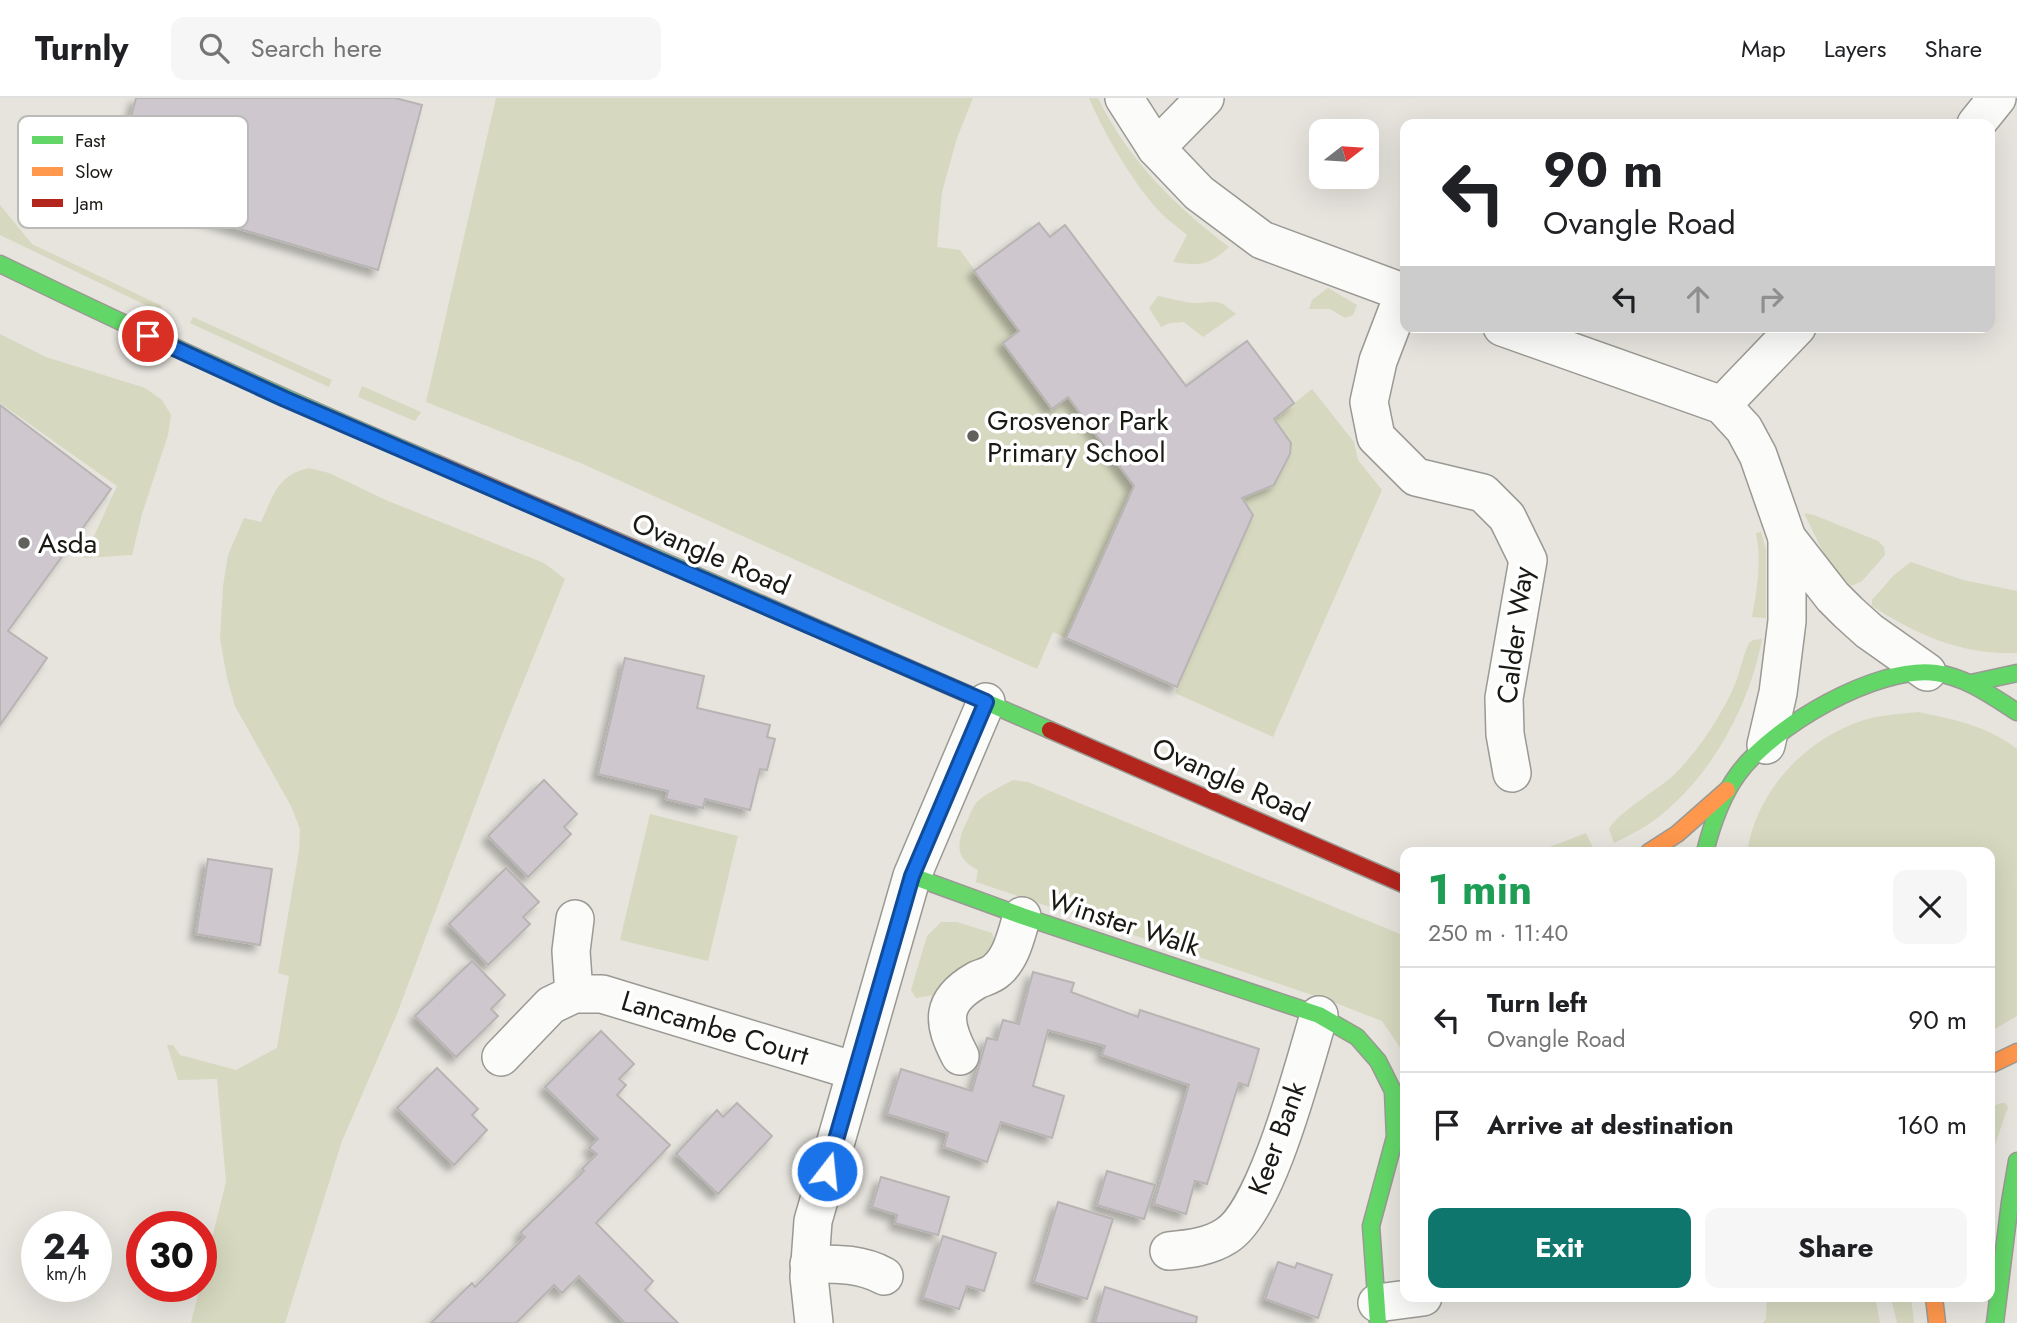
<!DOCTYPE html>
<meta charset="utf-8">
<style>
body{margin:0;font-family:Jost,sans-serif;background:#f6f6f6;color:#202124;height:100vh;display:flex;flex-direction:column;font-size:26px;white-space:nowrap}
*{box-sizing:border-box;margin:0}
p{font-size:23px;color:#757577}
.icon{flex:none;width:38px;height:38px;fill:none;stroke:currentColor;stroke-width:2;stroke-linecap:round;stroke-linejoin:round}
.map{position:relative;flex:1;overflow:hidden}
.drawer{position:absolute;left:1400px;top:749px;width:595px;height:455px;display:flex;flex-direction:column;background:#fff;border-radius:14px;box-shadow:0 7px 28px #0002}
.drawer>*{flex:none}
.banner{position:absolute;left:1400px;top:21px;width:595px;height:214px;border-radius:14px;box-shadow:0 7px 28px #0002;background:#fff;color:#202124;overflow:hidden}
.needle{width:46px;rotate:73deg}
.buttons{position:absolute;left:1309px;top:21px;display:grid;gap:14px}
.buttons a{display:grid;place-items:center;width:70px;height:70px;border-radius:14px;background:#fff;box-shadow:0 7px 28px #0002;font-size:35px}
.speed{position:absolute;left:21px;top:1113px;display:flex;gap:14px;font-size:35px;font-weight:700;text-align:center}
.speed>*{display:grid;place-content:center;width:91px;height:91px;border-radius:50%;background:#fff;box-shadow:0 7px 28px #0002;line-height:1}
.speed small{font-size:18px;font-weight:400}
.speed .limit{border:10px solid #d22;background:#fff;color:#111}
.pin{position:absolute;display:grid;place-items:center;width:60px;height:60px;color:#fff;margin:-30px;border:4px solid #fff;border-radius:50%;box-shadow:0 2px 7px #0007}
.me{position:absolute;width:77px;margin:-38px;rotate:16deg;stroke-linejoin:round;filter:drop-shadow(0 0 5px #0008)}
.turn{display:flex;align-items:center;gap:24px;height:147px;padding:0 28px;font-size:32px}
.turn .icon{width:91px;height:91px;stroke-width:2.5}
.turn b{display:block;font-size:49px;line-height:60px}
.lanes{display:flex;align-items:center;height:66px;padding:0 28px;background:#0003;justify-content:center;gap:35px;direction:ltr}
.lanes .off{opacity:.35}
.round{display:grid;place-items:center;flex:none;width:74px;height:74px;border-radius:14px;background:#f6f6f6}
.overview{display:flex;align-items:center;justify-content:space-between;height:119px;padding:0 28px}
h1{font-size:42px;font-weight:700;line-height:52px;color:#1e9e55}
.primary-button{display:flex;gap:14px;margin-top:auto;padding:14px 28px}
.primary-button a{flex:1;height:80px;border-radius:14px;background:#0f766e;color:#fff;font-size:28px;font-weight:700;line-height:80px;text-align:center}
.primary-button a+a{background:#f6f6f6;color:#202124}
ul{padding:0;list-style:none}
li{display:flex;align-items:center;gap:21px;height:105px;padding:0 28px;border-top:2px solid #e0e0e0}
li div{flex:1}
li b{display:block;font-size:26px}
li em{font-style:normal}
header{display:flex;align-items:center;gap:42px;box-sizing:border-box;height:98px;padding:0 35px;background:#fff;border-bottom:2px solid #e0e0e0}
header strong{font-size:33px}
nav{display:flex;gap:38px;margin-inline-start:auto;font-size:24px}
.search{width:490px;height:63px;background:#f6f6f6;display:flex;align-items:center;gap:18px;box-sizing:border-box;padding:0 24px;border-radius:14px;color:#757577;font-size:26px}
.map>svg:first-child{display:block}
.green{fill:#d6d8bf}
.building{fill:#cfc7ce;stroke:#b7b4b3;stroke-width:2;filter:url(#shadow)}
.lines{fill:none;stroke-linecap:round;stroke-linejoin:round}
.street-casing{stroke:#9a9993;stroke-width:40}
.fast-casing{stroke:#9a9993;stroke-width:19}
.slow-casing{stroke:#9a9993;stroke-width:19}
.jam-casing{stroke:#9a9993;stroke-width:19}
.street{stroke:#fbfbfa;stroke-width:37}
.fast{stroke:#63d668;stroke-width:16}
.slow{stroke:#ff974d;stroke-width:16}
.jam{stroke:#b3261e;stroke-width:16}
.route-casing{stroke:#114b97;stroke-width:18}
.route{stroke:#1a73e8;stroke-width:12}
.poi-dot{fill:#61605a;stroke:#fff;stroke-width:2.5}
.labels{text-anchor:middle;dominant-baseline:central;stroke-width:7;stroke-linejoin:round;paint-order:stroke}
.poi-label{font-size:28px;fill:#1a1914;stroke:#fff;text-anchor:start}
.street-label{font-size:28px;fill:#1a1914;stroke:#fff}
.key{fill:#fff;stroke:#babab8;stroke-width:2}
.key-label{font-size:19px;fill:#1a1914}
</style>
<header>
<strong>Turnly</strong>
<div class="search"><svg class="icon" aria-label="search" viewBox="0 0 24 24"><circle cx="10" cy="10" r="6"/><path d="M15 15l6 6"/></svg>Search here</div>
<nav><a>Map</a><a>Layers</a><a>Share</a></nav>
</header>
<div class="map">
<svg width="2017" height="1225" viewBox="0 0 2017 1225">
<defs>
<filter id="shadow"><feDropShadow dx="-6" dy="6" stdDeviation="3.5" flood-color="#0004"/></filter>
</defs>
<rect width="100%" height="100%" fill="#e6e4dd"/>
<g class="green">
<path d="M 496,0 L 973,0 L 957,40 L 942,94 L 937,149 L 960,152 L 1019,233 L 1003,245 L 1052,311 L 1068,299 L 1147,406 L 1121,417 L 1066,540 L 1053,534 L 1037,571 L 583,366 L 426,304 Z"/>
<path d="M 1089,0 L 1098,0 C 1128,62 1175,108 1229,149 C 1208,168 1200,168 1173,164 L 1187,137 C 1179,130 1169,123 1162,116 C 1136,90 1103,34 1089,0 Z"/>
<path d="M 0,107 L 32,146 L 162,208 L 160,214 L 0,137 Z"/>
<path d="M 1328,190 L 1357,207 L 1353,217 L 1345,220 L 1330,211 L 1309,211 L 1312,202 Z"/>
<path d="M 1158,198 C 1169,200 1182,204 1193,205 C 1217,205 1215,198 1236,216 L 1203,239 L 1184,224 L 1170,225 L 1161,229 L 1149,210 Z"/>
<path d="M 193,219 L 332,282 L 329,289 L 190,225 Z"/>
<path d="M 0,236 L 46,259 L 145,290 L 162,302 L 171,317 L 168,337 L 142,416 L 132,457 L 84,460 L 117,388 L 0,305 Z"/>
<path d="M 362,288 L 421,314 L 415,323 L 358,299 Z"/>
<path d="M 1312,291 L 1354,344 L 1358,362 L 1382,392 L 1273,639 L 1175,595 L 1253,417 L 1232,385 L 1267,390 L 1274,387 L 1290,356 L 1291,345 L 1286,338 L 1252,339 Z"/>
<path d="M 309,370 L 329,375 L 388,403 L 544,465 L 565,481 L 500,641 L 397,916 L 342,1043 L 285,1225 L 191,1225 L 226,1084 L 217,981 L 178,982 L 167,947 L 173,947 L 180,957 L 236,972 L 277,950 L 289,878 L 278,875 L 299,753 L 300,731 L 291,708 L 235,608 L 227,580 L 220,541 L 223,488 L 228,457 L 244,420 L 261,424 C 274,397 277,377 309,370 Z"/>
<path d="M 1804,415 L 1814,417 L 1878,443 L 1884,449 L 1885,457 L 1862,483 L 1851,488 L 1827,462 Z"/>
<path d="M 1761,434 L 1766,452 L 1766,520 L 1752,519 C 1757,492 1762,463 1756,435 Z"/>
<path d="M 1911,464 L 1963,482 L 2017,493 L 2017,555 C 1962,557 1917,537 1872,508 L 1872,502 L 1894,477 Z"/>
<path d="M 1762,541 C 1750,606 1713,675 1661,717 C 1647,729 1630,737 1614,745 L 1609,731 C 1617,715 1659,691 1675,676 C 1698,653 1719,621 1733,591 C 1740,576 1742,560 1749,545 L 1753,542 Z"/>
<path d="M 1918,614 C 1953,621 1988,628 2017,651 L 2017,918 L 1990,934 L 1990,754 L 1747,754 C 1757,692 1805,641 1864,622 C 1881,617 1900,616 1918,614 Z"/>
<path d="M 1013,682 L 1028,684 L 1405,838 L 1405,948 L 1401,951 L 1382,923 L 1333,904 L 976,784 L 978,772 C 953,760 957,743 968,721 C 971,714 974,706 979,702 C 989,694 1002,688 1013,682 Z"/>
<path d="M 650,716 L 738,738 L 708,863 L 620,842 Z"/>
<path d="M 1586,735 L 1595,754 L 1536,754 L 1542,752 Z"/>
<path d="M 941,824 L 957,824 L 992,835 L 995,844 L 984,863 L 959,870 L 935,897 L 916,900 L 911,892 L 927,838 Z"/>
<path d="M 2001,1005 L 2005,1005 L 2008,1009 L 1990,1061 L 1990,1010 Z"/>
<path d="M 1767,1199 L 1875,1199 L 1880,1225 L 1763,1225 L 1766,1221 Z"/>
<path d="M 1891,1199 L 1911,1199 L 1914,1225 L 1897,1225 Z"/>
</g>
<g class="building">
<path d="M 136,0 L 395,0 L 422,7 L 378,172 L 112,93 Z"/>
<path d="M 1039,125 L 1050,139 L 1065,127 L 1186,288 L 1247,243 L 1294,305 L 1274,321 L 1291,345 L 1290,356 L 1274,387 L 1242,400 L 1253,417 L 1177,589 L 1066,540 L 1134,388 L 1068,299 L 1052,311 L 1003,245 L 1019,233 L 974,173 Z"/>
<path d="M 0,307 L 111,391 L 8,533 L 47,560 L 0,627 Z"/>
<path d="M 625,560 L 704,578 L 697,610 L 770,627 L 767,639 L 775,641 L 767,672 L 760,671 L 750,712 L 705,701 L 703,710 L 666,701 L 668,693 L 598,676 Z"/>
<path d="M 544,682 L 577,716 L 564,729 L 571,736 L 528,779 L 488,738 Z"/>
<path d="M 208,761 L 272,771 L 260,847 L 196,836 Z"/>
<path d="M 506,770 L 539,804 L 523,819 L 530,826 L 488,867 L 449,826 Z"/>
<path d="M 472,863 L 505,897 L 491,911 L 498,918 L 456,959 L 415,918 Z"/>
<path d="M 1033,874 L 1074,885 L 1071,894 L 1138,919 L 1140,912 L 1259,951 L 1248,988 L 1239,985 L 1207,1086 L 1195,1083 L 1186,1116 L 1154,1106 L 1189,987 L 1102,957 L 1105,948 L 1048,932 L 1033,988 L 1064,998 L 1052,1040 L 1001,1024 L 987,1064 L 944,1049 L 948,1035 L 887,1016 L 901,971 L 972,993 L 987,940 L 997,942 L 1003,922 L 1019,926 Z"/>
<path d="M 601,933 L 634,966 L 619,981 L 626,987 L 617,997 L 670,1047 L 596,1125 L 653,1183 L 645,1192 L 678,1225 L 625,1225 L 579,1178 L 562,1195 L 554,1187 L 516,1225 L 431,1225 L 472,1185 L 475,1189 L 525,1139 L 520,1135 L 584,1073 L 582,1071 L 597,1056 L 589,1050 L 598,1041 L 545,989 Z"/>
<path d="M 437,970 L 478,1011 L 472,1017 L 487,1032 L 454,1067 L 397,1010 Z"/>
<path d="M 737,1005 L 772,1038 L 718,1096 L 676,1056 L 717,1012 L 723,1019 Z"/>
<path d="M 1107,1073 L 1155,1087 L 1144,1121 L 1097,1107 Z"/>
<path d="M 881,1079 L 949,1099 L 938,1137 L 895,1125 L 897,1117 L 872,1109 Z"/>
<path d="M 1058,1104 L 1113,1121 L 1087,1201 L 1034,1184 Z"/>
<path d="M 943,1138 L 996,1155 L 984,1193 L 967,1188 L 959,1211 L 923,1200 Z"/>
<path d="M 1278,1164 L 1295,1170 L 1297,1165 L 1332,1177 L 1318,1220 L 1265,1201 Z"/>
<path d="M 1105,1189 L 1197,1219 L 1196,1225 L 1095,1225 Z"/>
</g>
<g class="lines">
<defs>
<g id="street">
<path d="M 1124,0 L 1156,50 L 1199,95 L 1262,142 L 1405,195"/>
<path d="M 1976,26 L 1997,0"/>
<path d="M 1156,50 L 1205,0"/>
<path d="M 1404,195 L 1378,263 L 1369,304 L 1376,339 L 1416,379 L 1483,395 L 1507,419 L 1528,462 L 1504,600 L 1505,636 L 1512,675"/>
<path d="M 1502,229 L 1722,307 L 1744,331 L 1758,357 L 1787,440 L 1833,499 L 1848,514 L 1869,533 L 1927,574"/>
<path d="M 1722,307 L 1797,229"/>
<path d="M 1766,647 L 1778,595 L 1787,523 L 1787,440"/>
<path d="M 574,896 L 571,853 L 575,821"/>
<path d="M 960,958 C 942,924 940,903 977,882 C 984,879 992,877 997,872 C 1012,859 1016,837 1022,818"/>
<path d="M 501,959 L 551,907 L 574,896 L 602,896 L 855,973"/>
<path d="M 1169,1153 C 1189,1151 1209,1149 1226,1138 C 1267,1114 1304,966 1319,917"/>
<path d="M 809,1166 C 836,1166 860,1165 884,1178"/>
<path d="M 1377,1205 L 1423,1199"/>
<path d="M 814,1225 L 809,1179 L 813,1123 L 912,778 L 986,604"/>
</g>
<g id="fast">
<path d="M 0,166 C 144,236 289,303 436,365"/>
<path d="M 647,456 L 1050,632"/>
<path d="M 1971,585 L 2017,575"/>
<path d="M 1705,754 C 1712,726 1721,699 1738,676 C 1772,629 1876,567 1936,575 C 1966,579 1992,598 2017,614"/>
<path d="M 912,778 L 1022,818 L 1319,917 L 1357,939 L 1378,963 L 1393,993 L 1395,1039 L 1371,1128 L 1378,1225"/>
<path d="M 1995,1225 L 2010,1104 L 2017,1063"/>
</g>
<g id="slow">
<path d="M 1649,754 L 1677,736 L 1727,692"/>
<path d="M 1990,967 L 2017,954"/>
<path d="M 1934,1199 L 1937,1225"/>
</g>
<g id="jam">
<path d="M 436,365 L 647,456"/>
<path d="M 1050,632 L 1405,787"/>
</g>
</defs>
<use href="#street" class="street-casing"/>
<use href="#fast" class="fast-casing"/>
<use href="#slow" class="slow-casing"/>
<use href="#jam" class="jam-casing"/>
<use href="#street" class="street"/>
<use href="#fast" class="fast"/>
<use href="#slow" class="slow"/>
<use href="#jam" class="jam"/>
</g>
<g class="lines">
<defs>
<path id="route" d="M 148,238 L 285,301 L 986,604 L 912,778 L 827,1073"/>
</defs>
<use href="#route" class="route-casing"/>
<use href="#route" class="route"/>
</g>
<g class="poi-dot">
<circle cx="973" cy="338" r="7"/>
<circle cx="24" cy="445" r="7"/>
</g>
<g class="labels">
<g class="poi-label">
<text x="987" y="322">Grosvenor Park<tspan x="987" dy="32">Primary School</tspan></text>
<text x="38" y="445">Asda</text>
</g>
<g class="street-label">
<text transform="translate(711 456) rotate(23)">Ovangle Road</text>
<text transform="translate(1515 537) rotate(-83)">Calder Way</text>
<text transform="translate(1231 682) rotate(24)">Ovangle Road</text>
<text transform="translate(1124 825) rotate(18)">Winster Walk</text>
<text transform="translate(715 930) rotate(17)">Lancambe Court</text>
<text transform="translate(1277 1040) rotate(-70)">Keer Bank</text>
</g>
</g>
<rect x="18" y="18" width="230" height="112" rx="10" class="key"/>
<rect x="32" y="38" width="31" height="8" fill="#63d668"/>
<rect x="32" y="69" width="31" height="9" fill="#ff974d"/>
<rect x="32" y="101" width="31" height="8" fill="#b3261e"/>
<g class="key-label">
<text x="75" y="49">Fast</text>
<text x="75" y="80">Slow</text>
<text x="75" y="112">Jam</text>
</g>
</svg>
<div class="buttons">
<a><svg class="needle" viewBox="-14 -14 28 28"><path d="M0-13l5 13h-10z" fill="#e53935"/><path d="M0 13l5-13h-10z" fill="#757577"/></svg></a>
</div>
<div class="speed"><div>24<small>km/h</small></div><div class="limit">30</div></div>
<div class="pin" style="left:148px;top:238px;background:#d93025"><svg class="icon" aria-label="arrive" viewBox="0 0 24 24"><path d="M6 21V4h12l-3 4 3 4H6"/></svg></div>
<svg class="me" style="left:827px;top:1073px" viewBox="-20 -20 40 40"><circle r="17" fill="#1a73e8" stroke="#fff" stroke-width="3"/><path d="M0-11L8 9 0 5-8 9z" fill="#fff"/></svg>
<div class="banner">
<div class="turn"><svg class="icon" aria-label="left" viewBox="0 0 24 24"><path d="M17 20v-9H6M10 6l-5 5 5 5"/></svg><div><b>90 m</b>Ovangle Road</div></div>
<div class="lanes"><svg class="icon" aria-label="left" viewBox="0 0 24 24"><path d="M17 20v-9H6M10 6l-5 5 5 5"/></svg><svg class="icon off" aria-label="ahead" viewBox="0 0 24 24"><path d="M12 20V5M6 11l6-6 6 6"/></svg><svg class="icon off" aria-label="right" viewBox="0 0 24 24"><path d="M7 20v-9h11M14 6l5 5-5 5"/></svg></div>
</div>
<section class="drawer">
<div class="overview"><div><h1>1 min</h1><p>250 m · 11:40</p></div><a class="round"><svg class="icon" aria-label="close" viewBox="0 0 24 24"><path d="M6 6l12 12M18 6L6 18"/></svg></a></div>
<ul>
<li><svg class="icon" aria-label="left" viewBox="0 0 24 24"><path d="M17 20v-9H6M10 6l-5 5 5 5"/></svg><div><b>Turn left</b><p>Ovangle Road</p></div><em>90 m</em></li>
<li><svg class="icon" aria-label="arrive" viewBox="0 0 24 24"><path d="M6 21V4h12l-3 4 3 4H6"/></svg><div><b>Arrive at destination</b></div><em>160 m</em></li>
</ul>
<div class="primary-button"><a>Exit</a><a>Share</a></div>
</section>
</div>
